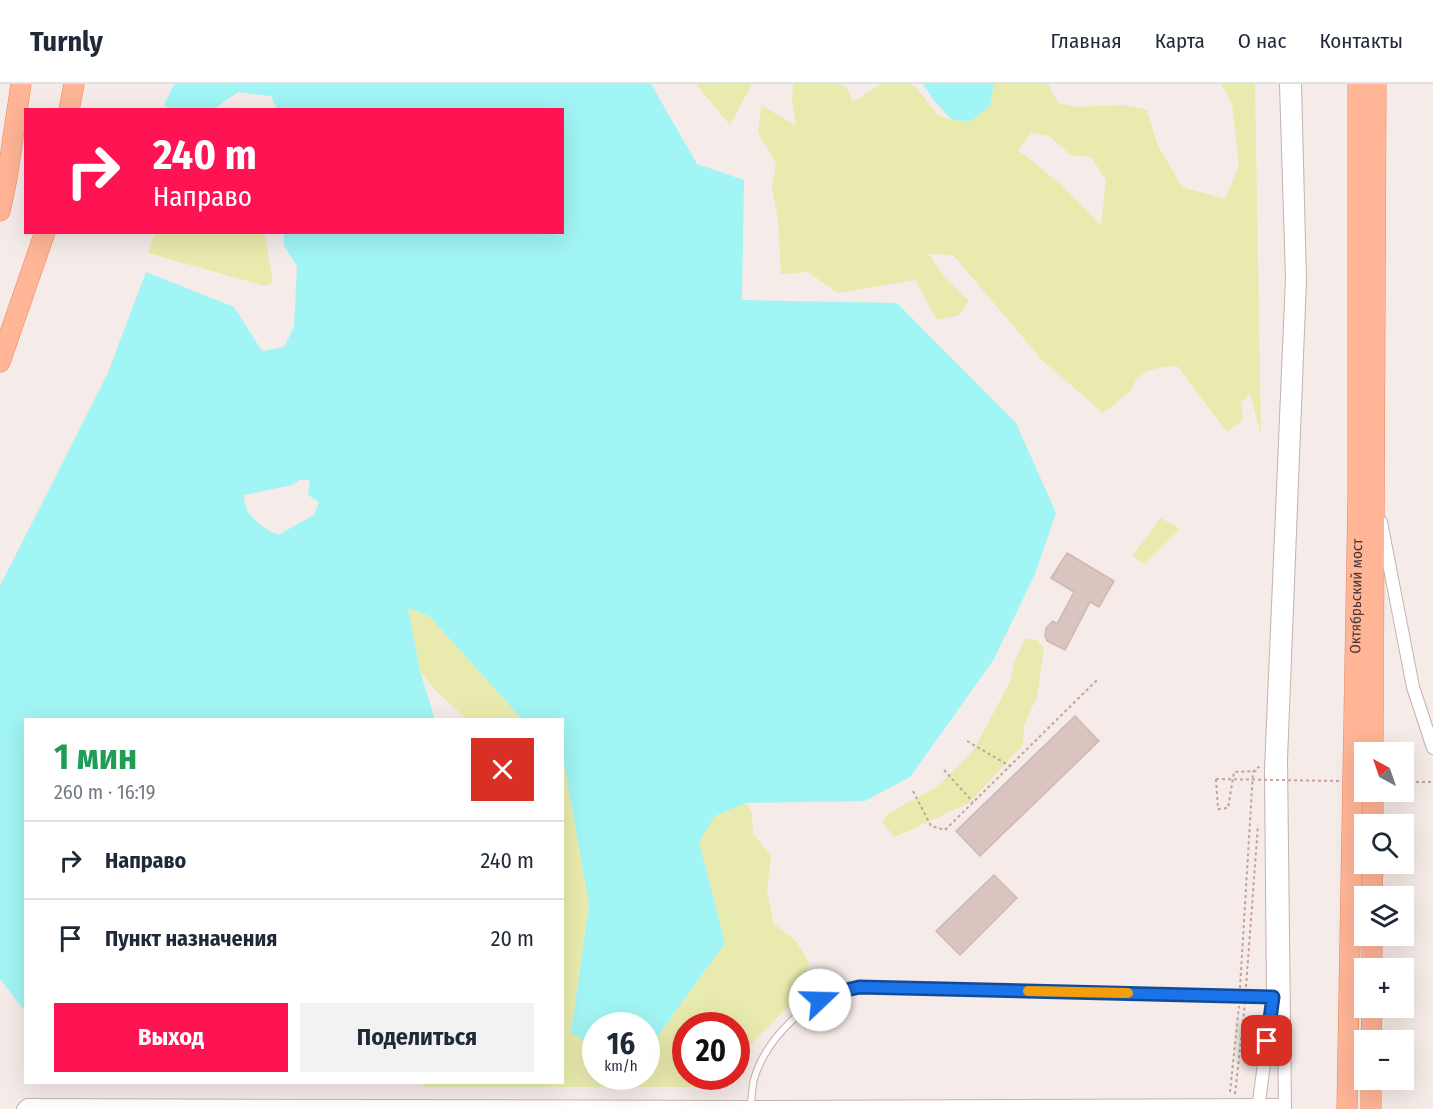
<!DOCTYPE html>
<html lang="ru">
<meta charset="utf-8">
<style>
body{margin:0;font-family:"Fira Sans Condensed",sans-serif;background:#f2f2f3;color:#1f2937;height:100vh;display:flex;flex-direction:column;font-size:22px;white-space:nowrap}
*{box-sizing:border-box;margin:0}
p{font-size:20px;color:#747a83}
.icon{flex:none;width:33px;height:33px;fill:none;stroke:currentColor;stroke-width:2;stroke-linecap:round;stroke-linejoin:round}
.map{position:relative;flex:1;overflow:hidden}
.side{position:absolute;left:24px;top:634px;width:540px;height:366px;display:flex;flex-direction:column;background:#fff;border-radius:0px;box-shadow:0 6px 24px #0002}
.side>*{flex:none}
.guide{position:absolute;left:24px;top:24px;width:540px;height:126px;border-radius:0px;box-shadow:0 6px 24px #0002;background:#ff1453;color:#fff;overflow:hidden}
.needle{width:39px;rotate:320deg}
.buttons{position:absolute;left:1354px;top:658px;display:grid;gap:12px}
.buttons a{display:grid;place-items:center;width:60px;height:60px;border-radius:0px;background:#fff;box-shadow:0 6px 24px #0002;font-size:30px}
.speed{position:absolute;left:582px;top:928px;display:flex;gap:12px;font-size:30px;font-weight:700;text-align:center}
.speed>*{display:grid;place-content:center;width:78px;height:78px;border-radius:50%;background:#fff;box-shadow:0 6px 24px #0002;line-height:1}
.speed small{font-size:15px;font-weight:400}
.speed .limit{border:9px solid #d22;background:#fff;color:#111}
.pin{position:absolute;display:grid;place-items:center;width:51px;height:51px;color:#fff;margin:-26px;border-radius:12px;box-shadow:0 3px 9px #0006}
.me{position:absolute;width:66px;margin:-33px;rotate:69deg;stroke-linejoin:round;filter:drop-shadow(0 0 4px #0008)}
.turn{display:flex;align-items:center;gap:21px;height:126px;padding:0 30px;font-size:27px}
.turn .icon{width:78px;height:78px;stroke-width:2.5}
.turn b{display:block;font-size:42px;line-height:51px}
.round{display:grid;place-items:center;flex:none;width:63px;height:63px;border-radius:0px;background:#f2f2f3}
.overview{display:flex;align-items:center;justify-content:space-between;height:102px;padding:0 30px}
h1{font-size:36px;font-weight:700;line-height:45px;color:#1e9e55}
.action{display:flex;gap:12px;margin-top:auto;padding:12px 30px}
.action a{flex:1;height:69px;border-radius:0px;background:#ff1453;color:#fff;font-size:24px;font-weight:700;line-height:69px;text-align:center}
.action a+a{background:#f2f2f3;color:#1f2937}
ul{padding:0;list-style:none}
li{display:flex;align-items:center;gap:18px;height:78px;padding:0 30px;border-top:2px solid #e0e1e3}
li div{flex:1}
li b{display:block;font-size:22px}
li em{font-style:normal}
header{display:flex;align-items:center;gap:36px;box-sizing:border-box;height:84px;padding:0 30px;background:#fff;border-bottom:2px solid #e0e1e3}
header strong{font-size:28px}
nav{display:flex;gap:33px;margin-inline-start:auto;font-size:21px}
.map>svg:first-child{display:block}
.green{fill:#e9ebae;fill-rule:evenodd}
.water{fill:#a1f5f4;fill-rule:evenodd}
.building{fill:#dac4bf;stroke:#d2b6af;stroke-width:1.5}
.lines{fill:none;stroke-linecap:round;stroke-linejoin:round}
.service-casing{stroke:#c4b2ac;stroke-width:8}
.minor-casing{stroke:#c4b2ac;stroke-width:14}
.primary-casing{stroke:#eb875f;stroke-width:21}
.path{stroke:#c3a39a;stroke-width:2;stroke-dasharray:3 3;stroke-linecap:butt}
.service{stroke:#fff;stroke-width:6}
.minor{stroke:#fff;stroke-width:12}
.primary{stroke:#ffb596;stroke-width:20}
.path-bridge{stroke:#c3a39a;stroke-width:2;stroke-dasharray:3 3;stroke-linecap:butt}
.route-casing{stroke:#114b97;stroke-width:15}
.route{stroke:#1a73e8;stroke-width:10}
.slow{stroke:#f59e0b;stroke-width:10}
.labels{text-anchor:middle;dominant-baseline:central;stroke-width:4.5;stroke-linejoin:round;paint-order:stroke}
.street-label{font-size:15px;fill:#483936;stroke:#fff}
</style>
<header>
<strong>Turnly</strong>
<nav><a>Главная</a><a>Карта</a><a>О нас</a><a>Контакты</a></nav>
</header>
<div class="map">
<svg width="1433" height="1025" viewBox="0 0 1433 1025">
<rect width="100%" height="100%" fill="#f5ebe8"/>
<g class="green">
<path d="M 696,0 L 752,0 L 730,41 Z"/>
<path d="M 793,0 L 840,0 L 848,6 L 853,18 L 881,0 L 910,0 L 917,5 L 938,31 L 952,36 L 970,37 L 990,22 L 994,0 L 1048,0 L 1058,19 L 1075,23 L 1124,21 L 1147,26 L 1157,60 L 1182,103 L 1225,115 L 1239,82 L 1232,20 L 1221,0 L 1255,0 L 1261,350 L 1250,310 L 1241,319 L 1243,336 L 1227,348 L 1177,282 L 1161,283 L 1147,287 L 1136,296 L 1130,308 L 1103,329 L 1042,276 L 953,171 L 929,170 L 944,193 L 969,217 L 959,231 L 937,236 L 915,196 L 838,209 L 808,188 L 781,190 L 778,137 L 772,104 L 776,80 L 758,48 L 761,21 L 796,42 L 792,16 ZM 1031,49 L 1049,52 L 1071,71 L 1091,73 L 1106,96 L 1101,141 L 1059,99 L 1018,66 Z"/>
<path d="M 155,149 L 265,149 L 273,199 L 265,202 L 148,169 Z"/>
<path d="M 1161,434 L 1180,445 L 1145,480 L 1132,472 Z"/>
<path d="M 408,524 L 429,532 L 523,636 L 468,636 L 436,607 L 420,587 Z"/>
<path d="M 1025,555 L 1037,556 L 1044,564 L 1037,613 L 1024,641 L 1023,661 L 969,719 L 895,753 L 882,739 L 889,729 L 935,704 L 973,667 L 1010,598 L 1015,576 Z"/>
<path d="M 563,673 L 589,821 L 571,949 L 595,962 L 596,993 L 646,993 L 647,967 L 725,859 L 699,758 L 715,732 L 746,719 L 752,729 L 753,750 L 771,771 L 767,806 L 773,839 L 796,857 L 809,879 L 795,916 L 737,974 L 736,942 L 686,942 L 686,993 L 718,993 L 708,1003 L 422,1003 L 425,999 L 562,999 Z"/>
</g>
<g class="water">
<path d="M 174,0 L 651,0 L 697,80 L 744,96 L 742,216 L 897,219 L 1016,339 L 1056,429 L 1035,490 L 994,575 L 910,693 L 865,717 L 746,719 L 715,732 L 699,758 L 725,859 L 647,967 L 646,942 L 596,942 L 595,962 L 571,949 L 589,821 L 563,673 L 562,636 L 523,636 L 429,532 L 408,524 L 420,587 L 435,636 L 26,636 L 25,927 L 0,895 L 0,502 L 107,291 L 146,188 L 234,223 L 262,267 L 284,263 L 294,243 L 297,182 L 284,162 L 284,149 L 562,148 L 562,26 L 277,25 L 271,12 L 238,8 L 214,25 L 169,25 L 164,21 ZM 299,396 L 310,396 L 308,411 L 319,418 L 314,431 L 278,451 C 261,443 243,431 244,411 L 292,401 Z"/>
<path d="M 923,0 L 994,0 L 990,22 L 971,37 L 952,36 L 935,18 Z"/>
</g>
<g class="building">
<path d="M 1067,469 L 1114,497 L 1099,523 L 1090,518 L 1065,566 L 1047,557 L 1045,552 L 1046,544 L 1053,537 L 1057,540 L 1074,508 L 1051,494 Z"/>
<path d="M 1075,632 L 1099,657 L 980,772 L 956,747 Z"/>
<path d="M 994,791 L 1017,814 L 960,871 L 936,847 Z"/>
</g>
<g class="lines">
<defs>
<path id="service" d="M 750,1023 C 752,1014 752,1004 754,995 C 765,958 798,925 831,910 C 840,906 850,905 859,903 L 1273,913"/>
<g id="minor">
<path d="M 1381,438 L 1413,603 L 1433,664"/>
<path d="M 23,1025 L 27,1021 L 750,1023 L 1285,1021"/>
<path d="M 1258,1025 L 1273,913 L 1271,686 L 1292,194 L 1286,0"/>
<path d="M 1285,1025 L 1281,675 L 1300,196 L 1295,0"/>
</g>
<g id="primary">
<path d="M 69,26 L 74,0"/>
<path d="M 0,127 L 7,94 L 21,0"/>
<path d="M 0,278 L 45,148"/>
<path d="M 1373,669 L 1376,0"/>
<path d="M 1373,741 L 1373,708"/>
<path d="M 1372,813 L 1373,780"/>
<path d="M 1372,885 L 1372,852"/>
<path d="M 1371,957 L 1372,924"/>
<path id="s1" d="M 1347,1025 L 1358,413 L 1358,0"/>
<path d="M 1371,1025 L 1371,996"/>
</g>
</defs>
<use href="#service" class="service-casing"/>
<use href="#minor" class="minor-casing"/>
<use href="#primary" class="primary-casing"/>
<g class="path">
<path d="M 967,657 L 1010,682"/>
<path d="M 944,686 L 973,718"/>
<path d="M 1216,695 L 1218,725 L 1228,724 L 1234,688 L 1259,687"/>
<path d="M 1404,698 L 1433,698"/>
<path d="M 913,707 L 931,742 L 945,746 L 1097,596"/>
<path d="M 1246,903 L 1258,741"/>
<path d="M 1240,904 L 1253,688 L 1260,682"/>
<path d="M 1230,1008 L 1239,922"/>
<path d="M 1235,1010 L 1245,920"/>
</g>
<use href="#service" class="service"/>
<use href="#minor" class="minor"/>
<use href="#primary" class="primary"/>
<path class="path-bridge" d="M 1216,695 L 1341,697"/>
</g>
<g class="lines">
<defs>
<path id="route" d="M 820,916 L 834,909 L 859,903 L 1273,913 L 1267,957"/>
</defs>
<use href="#route" class="route-casing"/>
<use href="#route" class="route"/>
<path class="slow" d="M 1028,907 L 1128,909"/>
</g>
<g class="labels">
<g class="street-label">
<text stroke="none"><textPath href="#s1" startOffset="513">Октябрьский мост</textPath></text>
</g>
</g>
</svg>
<div class="buttons">
<a><svg class="needle" viewBox="-14 -14 28 28"><path d="M0-13l5 13h-10z" fill="#e53935"/><path d="M0 13l5-13h-10z" fill="#747a83"/></svg></a>
<a><svg class="icon" aria-label="search" viewBox="0 0 24 24"><circle cx="10" cy="10" r="6"/><path d="M15 15l6 6"/></svg></a>
<a><svg class="icon" aria-label="layers" viewBox="0 0 24 24"><path d="M12 4l9 5-9 5-9-5zM3 14l9 5 9-5"/></svg></a>
<a>+</a>
<a>−</a>
</div>
<div class="speed"><div>16<small>km/h</small></div><div class="limit">20</div></div>
<div class="pin" style="left:1267px;top:957px;background:#d93025"><svg class="icon" aria-label="arrive" viewBox="0 0 24 24"><path d="M6 21V4h12l-3 4 3 4H6"/></svg></div>
<svg class="me" style="left:820px;top:916px" viewBox="-20 -20 40 40"><circle r="19" fill="#fff"/><path d="M0-13L10 11 0 6-10 11z" fill="#1a73e8"/></svg>
<div class="guide">
<div class="turn"><svg class="icon" aria-label="right" viewBox="0 0 24 24"><path d="M7 20v-9h11M14 6l5 5-5 5"/></svg><div><b>240 m</b>Направо</div></div>
</div>
<section class="side">
<div class="overview"><div><h1>1 мин</h1><p>260 m · 16:19</p></div><a class="round" style="background:#d93025;color:#fff"><svg class="icon" aria-label="close" viewBox="0 0 24 24"><path d="M6 6l12 12M18 6L6 18"/></svg></a></div>
<ul>
<li><svg class="icon" aria-label="right" viewBox="0 0 24 24"><path d="M7 20v-9h11M14 6l5 5-5 5"/></svg><div><b>Направо</b></div><em>240 m</em></li>
<li><svg class="icon" aria-label="arrive" viewBox="0 0 24 24"><path d="M6 21V4h12l-3 4 3 4H6"/></svg><div><b>Пункт назначения</b></div><em>20 m</em></li>
</ul>
<div class="action"><a>Выход</a><a>Поделиться</a></div>
</section>
</div>
